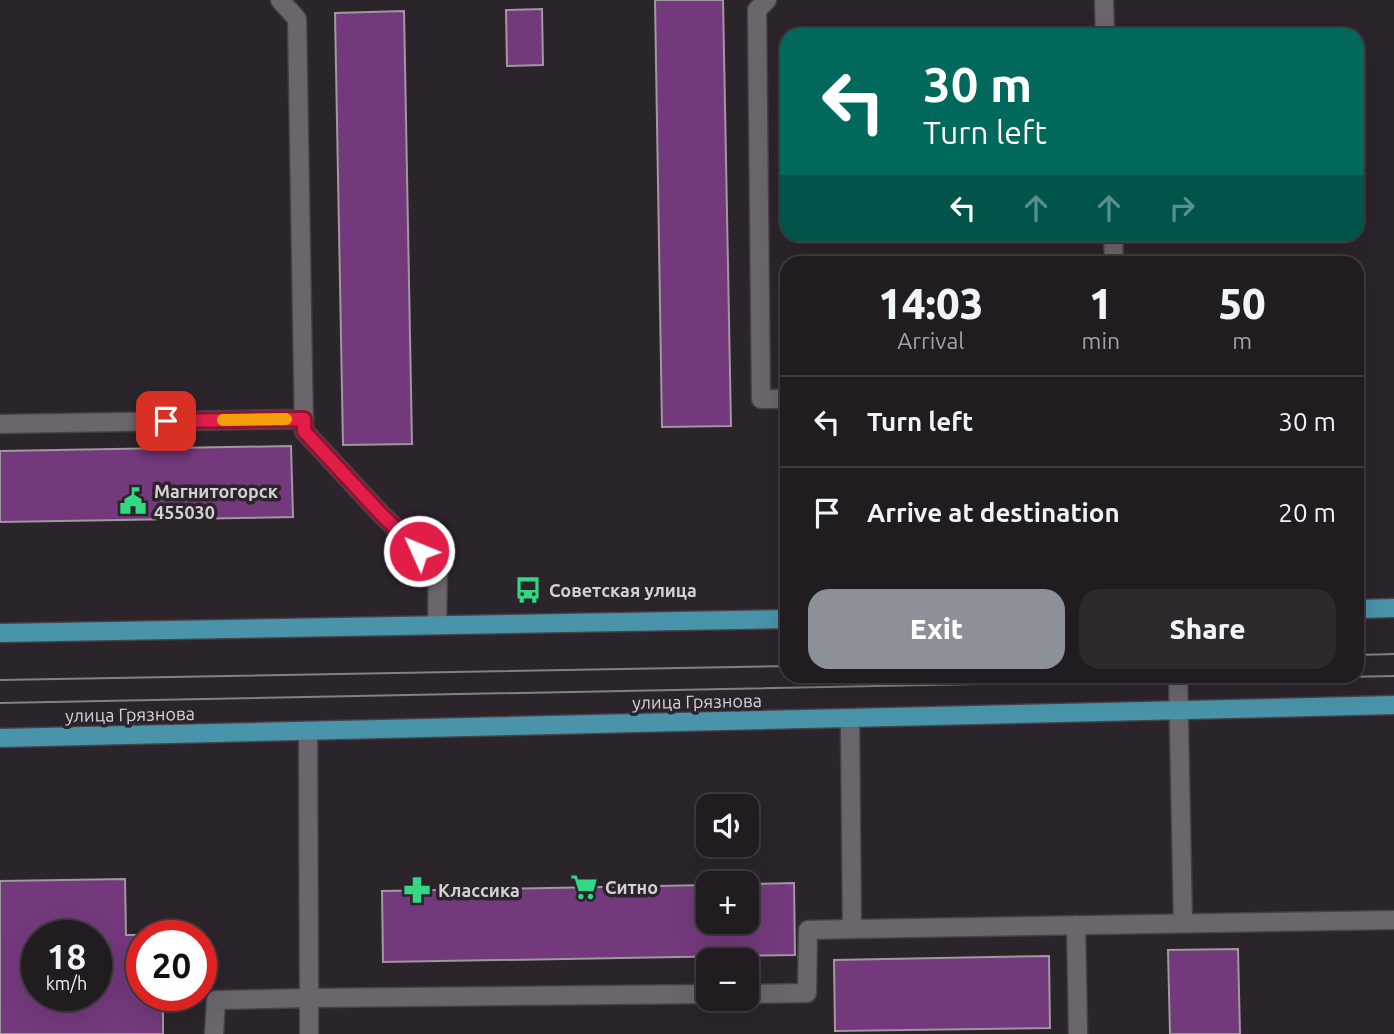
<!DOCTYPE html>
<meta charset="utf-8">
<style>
body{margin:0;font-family:Ubuntu,sans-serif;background:#2d292d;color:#f1f3f6;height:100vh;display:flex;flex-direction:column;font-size:26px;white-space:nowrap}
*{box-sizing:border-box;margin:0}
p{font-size:23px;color:#a2a1a5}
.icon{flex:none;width:38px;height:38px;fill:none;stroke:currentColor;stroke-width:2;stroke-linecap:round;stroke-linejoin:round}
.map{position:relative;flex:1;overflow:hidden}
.drawer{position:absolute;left:780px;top:256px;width:584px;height:427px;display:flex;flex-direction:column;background:#201c20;border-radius:21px;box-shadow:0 7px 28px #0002,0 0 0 2px #3d3a3e}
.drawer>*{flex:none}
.hud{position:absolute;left:780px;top:28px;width:584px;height:214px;border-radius:21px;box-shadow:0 7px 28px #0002,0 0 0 2px #3d3a3e;background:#00695c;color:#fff;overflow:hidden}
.tools{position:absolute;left:696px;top:794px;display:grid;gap:14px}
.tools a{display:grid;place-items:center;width:63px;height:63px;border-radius:14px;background:#201c20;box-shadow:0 7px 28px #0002,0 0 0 2px #3d3a3e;font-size:35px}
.speed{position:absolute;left:21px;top:920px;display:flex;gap:14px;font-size:35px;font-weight:700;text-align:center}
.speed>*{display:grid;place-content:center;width:91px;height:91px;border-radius:50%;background:#201c20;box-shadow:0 7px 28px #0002,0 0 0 2px #3d3a3e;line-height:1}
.speed small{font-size:18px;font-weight:400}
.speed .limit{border:10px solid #d22;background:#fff;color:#111}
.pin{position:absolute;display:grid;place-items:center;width:60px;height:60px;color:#fff;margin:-30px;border-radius:14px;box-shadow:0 4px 10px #0006}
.me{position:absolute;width:77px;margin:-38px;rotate:314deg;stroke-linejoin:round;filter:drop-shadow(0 0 5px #0008)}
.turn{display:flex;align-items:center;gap:24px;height:147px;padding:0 28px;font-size:32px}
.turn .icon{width:91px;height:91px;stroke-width:2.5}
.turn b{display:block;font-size:49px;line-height:60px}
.lanes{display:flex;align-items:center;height:66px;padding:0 28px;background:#0003;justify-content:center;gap:35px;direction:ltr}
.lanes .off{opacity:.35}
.eta{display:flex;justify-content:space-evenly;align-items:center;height:119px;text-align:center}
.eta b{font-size:42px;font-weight:800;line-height:49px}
.action{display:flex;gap:14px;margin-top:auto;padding:14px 28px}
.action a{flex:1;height:80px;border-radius:21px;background:#8c9099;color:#fff;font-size:28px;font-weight:800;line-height:80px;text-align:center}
.action a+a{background:#2d292d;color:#f1f3f6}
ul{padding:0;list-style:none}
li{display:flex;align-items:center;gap:21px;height:91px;padding:0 28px;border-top:2px solid #3d3a3e}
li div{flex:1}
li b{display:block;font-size:26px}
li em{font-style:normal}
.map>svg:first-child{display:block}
.building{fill:#74397d;stroke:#9e989f;stroke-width:2;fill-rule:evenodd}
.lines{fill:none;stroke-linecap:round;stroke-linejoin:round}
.lane-casing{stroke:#454146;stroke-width:21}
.primary-casing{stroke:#454146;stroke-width:21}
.lane{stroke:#6b656c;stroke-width:18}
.primary{stroke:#4994aa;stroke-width:18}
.tram{stroke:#858085;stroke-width:2}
.route-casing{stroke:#92132f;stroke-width:18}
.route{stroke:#e11d48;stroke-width:12}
.slow{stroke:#f59e0b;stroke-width:12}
.labels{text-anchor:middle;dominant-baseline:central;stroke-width:7;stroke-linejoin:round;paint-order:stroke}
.poi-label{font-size:18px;font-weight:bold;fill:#d4d1d4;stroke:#2b252b;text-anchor:start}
.street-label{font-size:18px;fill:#d4d1d4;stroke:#2b252b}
</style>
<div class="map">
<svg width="1394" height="1034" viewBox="0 0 1394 1034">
<rect width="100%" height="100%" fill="#2b252b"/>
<g class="building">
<path d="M 655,0 L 723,0 L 731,426 L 662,427 Z"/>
<path d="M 542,9 L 543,65 L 507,66 L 506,10 Z"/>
<path d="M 404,11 L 412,444 L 343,445 L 335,13 Z"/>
<path d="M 291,446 L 293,517 L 0,522 L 0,451 Z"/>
<path d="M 125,879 L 126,935 L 162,935 L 162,936 L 142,936 L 142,996 L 163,996 L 163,1034 L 0,1034 L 0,881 ZM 37,936 L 96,936 L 96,996 L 37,996 Z"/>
<path d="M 794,883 L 795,955 L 383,962 L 382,891 L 709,885 L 709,922 L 747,922 L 747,884 Z"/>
<path d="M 1238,949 L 1240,1034 L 1170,1034 L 1168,950 Z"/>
<path d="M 1049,956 L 1050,1028 L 835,1031 L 834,960 Z"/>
</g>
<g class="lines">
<defs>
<g id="lane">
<path d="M 280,0 L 297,19 L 304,431 L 381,514 L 438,569 L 437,625"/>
<path d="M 767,0 L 757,10 L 761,399 L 788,399"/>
<path d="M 1104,0 L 1105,35"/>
<path d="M 1113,234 L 1114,262"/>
<path d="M 0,424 L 304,419"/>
<path d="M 1178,676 L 1183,923"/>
<path d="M 850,719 L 852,929 L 1394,920"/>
<path d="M 1076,925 L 1078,1034"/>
<path d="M 747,994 L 807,993 L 808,930 L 852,929"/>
<path d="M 214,1034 L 216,1000 L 309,998 L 308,731"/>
<path d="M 309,1034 L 309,998 L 709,994"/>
</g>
<g id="primary">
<path d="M 1358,609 L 1394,608"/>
<path d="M 0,633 L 788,619"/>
<path d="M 0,738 L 1394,705"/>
</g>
</defs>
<use href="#lane" class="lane-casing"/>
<use href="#primary" class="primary-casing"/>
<use href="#lane" class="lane"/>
<use href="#primary" class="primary"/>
<g class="tram">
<path d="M 1358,655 L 1394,654"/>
<path d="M 0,680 L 788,666"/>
<path d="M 0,703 L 1394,676"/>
</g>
</g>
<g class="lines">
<defs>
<path id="route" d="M 166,421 L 304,419 L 304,431 L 381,514 L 419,551"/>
</defs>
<use href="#route" class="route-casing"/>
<use href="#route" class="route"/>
<path class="slow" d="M 223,420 L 286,419"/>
</g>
<defs>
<symbol id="civic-bare" viewBox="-9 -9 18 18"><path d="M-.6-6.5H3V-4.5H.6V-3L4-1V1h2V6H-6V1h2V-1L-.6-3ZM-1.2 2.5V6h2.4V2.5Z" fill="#32d882" stroke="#2b252b" stroke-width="2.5" paint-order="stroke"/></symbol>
<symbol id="bus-bare" viewBox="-9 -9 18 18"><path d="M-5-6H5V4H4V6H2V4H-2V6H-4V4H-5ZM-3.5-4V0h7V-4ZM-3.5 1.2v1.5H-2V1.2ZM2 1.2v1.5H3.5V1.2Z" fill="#32d882" stroke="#2b252b" stroke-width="2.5" paint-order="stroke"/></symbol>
<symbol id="supermarket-bare" viewBox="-9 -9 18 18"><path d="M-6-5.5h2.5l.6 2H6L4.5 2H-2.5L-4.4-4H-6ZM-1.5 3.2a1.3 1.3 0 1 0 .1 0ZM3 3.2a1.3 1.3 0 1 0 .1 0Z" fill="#32d882" stroke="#2b252b" stroke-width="2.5" paint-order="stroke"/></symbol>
<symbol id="pharmacy-bare" viewBox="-9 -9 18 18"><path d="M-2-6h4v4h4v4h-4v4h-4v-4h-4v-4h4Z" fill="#32d882" stroke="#2b252b" stroke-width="2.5" paint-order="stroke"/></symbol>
</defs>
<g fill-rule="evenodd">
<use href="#civic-bare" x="114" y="482" width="38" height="38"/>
<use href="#bus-bare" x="509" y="571" width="38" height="38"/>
<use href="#supermarket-bare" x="565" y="868" width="38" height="38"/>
<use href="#pharmacy-bare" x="398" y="871" width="38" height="38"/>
</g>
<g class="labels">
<g class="poi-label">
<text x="154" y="491">Магнитогорск<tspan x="154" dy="21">455030</tspan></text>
<text x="549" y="590">Советская улица</text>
<text x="605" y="887">Ситно</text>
<text x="438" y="890">Классика</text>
</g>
<g class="street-label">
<text transform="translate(697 701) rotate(-1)">улица Грязнова</text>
<text transform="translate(130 714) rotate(-1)">улица Грязнова</text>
</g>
</g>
</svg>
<div class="tools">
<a><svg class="icon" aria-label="sound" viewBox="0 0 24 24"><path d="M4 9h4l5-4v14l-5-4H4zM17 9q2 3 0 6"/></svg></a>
<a>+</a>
<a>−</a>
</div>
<div class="speed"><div>18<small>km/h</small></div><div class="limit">20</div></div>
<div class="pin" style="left:166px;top:421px;background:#d93025"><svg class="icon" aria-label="arrive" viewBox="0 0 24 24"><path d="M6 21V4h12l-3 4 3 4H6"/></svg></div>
<svg class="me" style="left:419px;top:551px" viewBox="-20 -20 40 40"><circle r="17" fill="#e11d48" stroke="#fff" stroke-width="3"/><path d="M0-11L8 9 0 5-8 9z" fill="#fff"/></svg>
<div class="hud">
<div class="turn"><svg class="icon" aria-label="left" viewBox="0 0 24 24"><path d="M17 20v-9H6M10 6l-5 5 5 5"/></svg><div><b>30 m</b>Turn left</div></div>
<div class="lanes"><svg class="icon" aria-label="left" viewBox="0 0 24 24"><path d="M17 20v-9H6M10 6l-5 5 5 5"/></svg><svg class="icon off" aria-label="ahead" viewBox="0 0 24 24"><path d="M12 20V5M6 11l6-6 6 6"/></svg><svg class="icon off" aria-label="ahead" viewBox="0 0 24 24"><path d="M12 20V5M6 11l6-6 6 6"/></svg><svg class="icon off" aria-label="right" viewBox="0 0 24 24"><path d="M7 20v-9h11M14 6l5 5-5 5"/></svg></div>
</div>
<section class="drawer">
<div class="eta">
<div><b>14:03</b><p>Arrival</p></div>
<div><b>1</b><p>min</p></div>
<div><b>50</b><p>m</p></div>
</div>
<ul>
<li><svg class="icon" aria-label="left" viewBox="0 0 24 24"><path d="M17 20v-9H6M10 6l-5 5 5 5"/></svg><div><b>Turn left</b></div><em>30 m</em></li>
<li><svg class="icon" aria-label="arrive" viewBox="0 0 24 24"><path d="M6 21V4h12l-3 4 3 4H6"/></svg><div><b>Arrive at destination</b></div><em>20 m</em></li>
</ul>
<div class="action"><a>Exit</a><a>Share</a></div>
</section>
</div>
